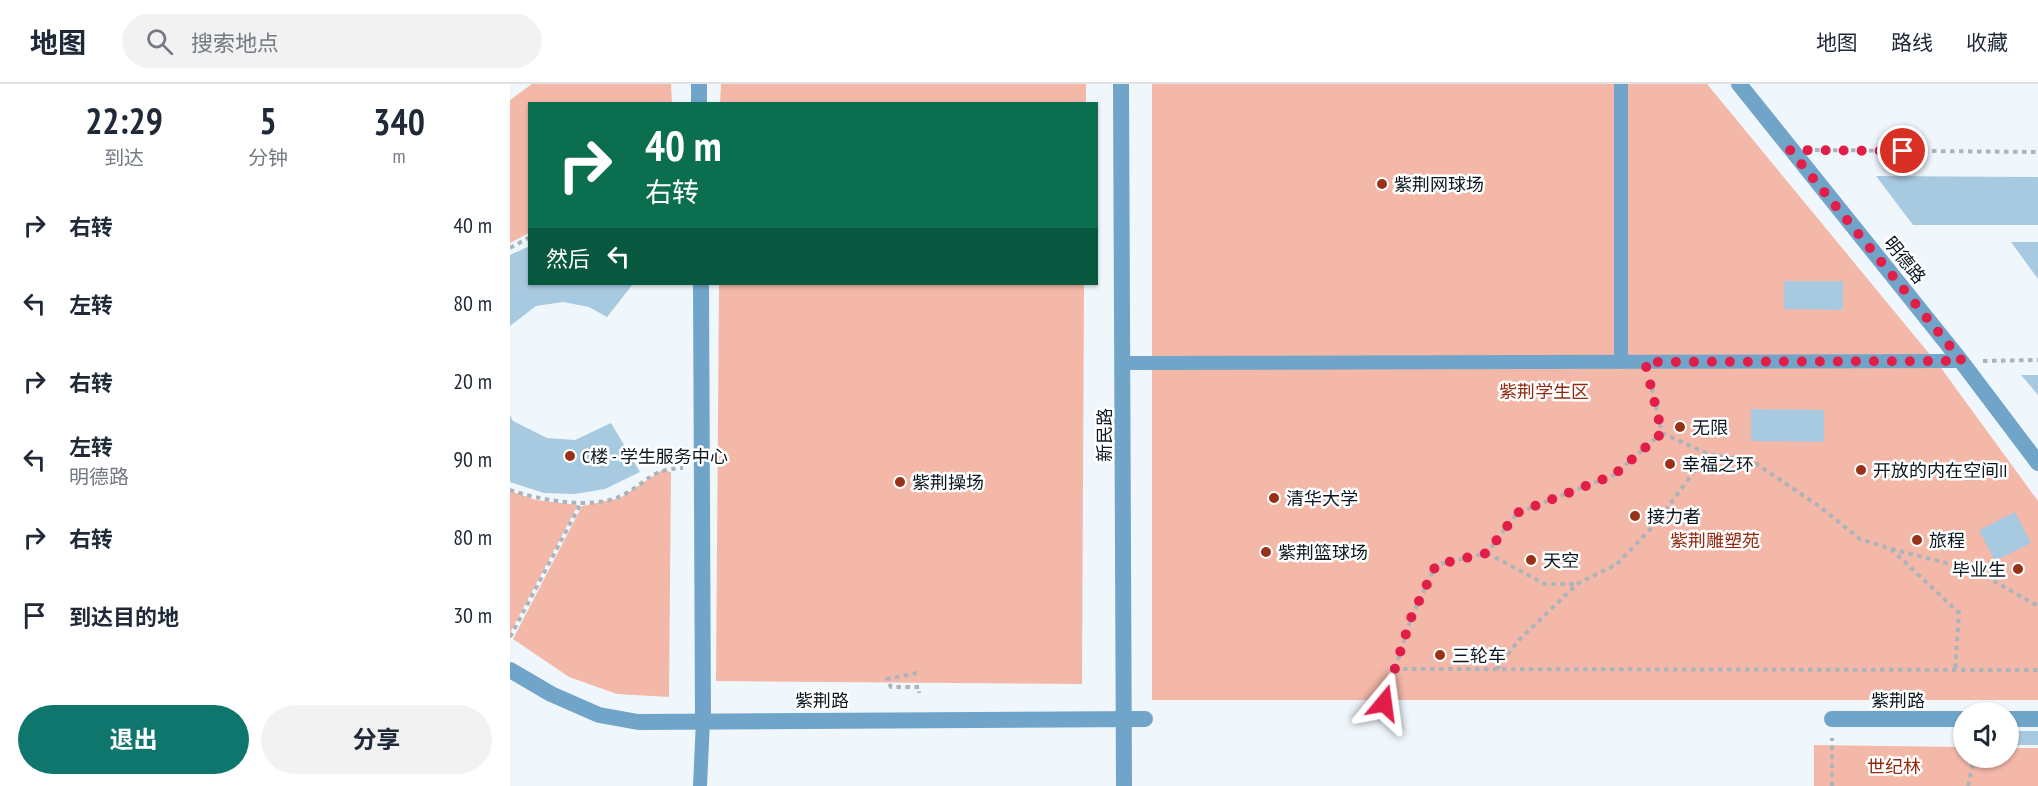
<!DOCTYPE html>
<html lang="zh">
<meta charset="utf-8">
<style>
body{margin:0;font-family:"PT Sans Narrow","Noto Sans SC",sans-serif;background:#f2f2f3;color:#1f2937;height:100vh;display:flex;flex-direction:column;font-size:22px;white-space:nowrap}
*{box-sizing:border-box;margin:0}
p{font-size:20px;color:#747a83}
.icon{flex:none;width:33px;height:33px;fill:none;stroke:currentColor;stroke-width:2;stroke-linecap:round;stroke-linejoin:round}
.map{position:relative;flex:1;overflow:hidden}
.sheet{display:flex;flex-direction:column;background:#fff;width:510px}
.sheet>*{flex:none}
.guide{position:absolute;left:18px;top:18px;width:570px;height:183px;border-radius:0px;box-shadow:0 2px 4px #0004;background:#0b6e4f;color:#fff;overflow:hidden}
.tools{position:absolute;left:1443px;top:618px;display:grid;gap:12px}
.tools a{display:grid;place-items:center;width:66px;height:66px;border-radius:50%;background:#fff;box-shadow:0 2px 4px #0004;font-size:30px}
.pin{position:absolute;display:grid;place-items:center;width:51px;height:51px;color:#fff;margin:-26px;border:3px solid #fff;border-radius:50%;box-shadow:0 2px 6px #0007}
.me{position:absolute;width:66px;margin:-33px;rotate:16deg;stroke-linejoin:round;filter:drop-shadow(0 0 4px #0008)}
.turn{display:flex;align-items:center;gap:21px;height:126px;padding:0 18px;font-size:27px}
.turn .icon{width:78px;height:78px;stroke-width:2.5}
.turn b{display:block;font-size:42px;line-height:51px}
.then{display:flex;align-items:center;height:57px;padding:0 18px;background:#0003;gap:12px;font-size:22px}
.eta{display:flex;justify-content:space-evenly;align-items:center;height:102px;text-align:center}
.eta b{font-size:36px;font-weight:700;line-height:42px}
.cta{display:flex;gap:12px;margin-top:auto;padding:12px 18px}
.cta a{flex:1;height:69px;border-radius:36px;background:#0f766e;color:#fff;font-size:24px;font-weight:700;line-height:69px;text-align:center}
.cta a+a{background:#f2f2f3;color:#1f2937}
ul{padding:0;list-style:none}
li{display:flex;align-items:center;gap:18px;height:78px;padding:0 18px}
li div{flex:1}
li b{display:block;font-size:22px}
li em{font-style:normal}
header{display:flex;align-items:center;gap:36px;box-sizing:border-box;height:84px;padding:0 30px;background:#fff;border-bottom:2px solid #e0e1e3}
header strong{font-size:28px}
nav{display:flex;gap:33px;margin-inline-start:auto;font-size:21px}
.search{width:420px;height:54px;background:#f2f2f3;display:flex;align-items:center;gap:15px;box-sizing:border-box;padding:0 21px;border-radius:33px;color:#747a83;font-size:22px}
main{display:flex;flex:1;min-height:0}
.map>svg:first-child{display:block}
.green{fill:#f4b8a9}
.building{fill:#a8cae1}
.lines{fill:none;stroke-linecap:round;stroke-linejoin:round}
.path{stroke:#abb4ba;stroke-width:4;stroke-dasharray:4.5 4.5;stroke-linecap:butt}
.service{stroke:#70a5c9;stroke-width:14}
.minor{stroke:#70a5c9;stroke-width:16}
.route{stroke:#e11d48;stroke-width:10;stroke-dasharray:0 18}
.poi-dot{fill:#993118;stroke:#fff;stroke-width:2}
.labels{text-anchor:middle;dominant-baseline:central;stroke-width:5;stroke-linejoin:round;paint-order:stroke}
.poi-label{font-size:18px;fill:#0c1821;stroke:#fff;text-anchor:start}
.street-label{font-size:18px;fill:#0c1821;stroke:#fff}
.park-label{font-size:18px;fill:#912a11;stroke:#fff}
</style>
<header>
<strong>地图</strong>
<div class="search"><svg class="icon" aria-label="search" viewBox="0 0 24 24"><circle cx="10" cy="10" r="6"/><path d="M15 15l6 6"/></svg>搜索地点</div>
<nav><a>地图</a><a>路线</a><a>收藏</a></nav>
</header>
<main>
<section class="sheet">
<div class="eta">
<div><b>22:29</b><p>到达</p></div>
<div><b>5</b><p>分钟</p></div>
<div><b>340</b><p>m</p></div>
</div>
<ul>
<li><svg class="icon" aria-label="right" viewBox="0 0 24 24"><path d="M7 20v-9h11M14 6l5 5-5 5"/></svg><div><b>右转</b></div><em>40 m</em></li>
<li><svg class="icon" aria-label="left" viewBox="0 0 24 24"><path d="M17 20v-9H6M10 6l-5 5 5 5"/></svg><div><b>左转</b></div><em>80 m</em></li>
<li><svg class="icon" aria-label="right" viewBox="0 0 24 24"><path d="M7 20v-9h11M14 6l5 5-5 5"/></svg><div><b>右转</b></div><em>20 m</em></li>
<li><svg class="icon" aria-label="left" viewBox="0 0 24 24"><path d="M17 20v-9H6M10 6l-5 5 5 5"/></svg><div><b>左转</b><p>明德路</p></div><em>90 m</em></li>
<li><svg class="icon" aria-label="right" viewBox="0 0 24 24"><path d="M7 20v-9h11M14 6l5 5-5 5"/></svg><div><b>右转</b></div><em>80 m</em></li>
<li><svg class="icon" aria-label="arrive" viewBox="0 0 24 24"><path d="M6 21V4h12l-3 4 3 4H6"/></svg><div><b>到达目的地</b></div><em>30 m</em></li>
</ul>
<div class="cta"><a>退出</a><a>分享</a></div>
</section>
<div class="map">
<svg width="1528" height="702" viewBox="0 0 1528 702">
<rect width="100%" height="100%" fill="#f0f7fc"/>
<g class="green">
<path d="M 22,0 L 161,0 L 162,19 L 20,20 L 19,149 L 0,159 L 0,16 Z"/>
<path d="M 211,0 L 576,0 L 576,19 L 210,19 Z"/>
<path d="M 642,0 L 1197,0 L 1431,284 L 1528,417 L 1528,616 L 642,616 Z"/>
<path d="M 209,200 L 574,200 L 572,600 L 206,597 Z"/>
<path d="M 152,386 L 161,388 L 159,613 L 107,610 L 59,593 L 3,555 L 72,422 L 110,414 Z"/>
<path d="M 0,407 L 26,416 L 68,421 L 0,549 Z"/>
<path d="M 1304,661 L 1453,663 L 1454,674 L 1498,674 L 1499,664 L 1528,664 L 1528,702 L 1304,702 Z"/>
</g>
<g class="building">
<path d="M 1366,92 L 1528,93 L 1528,141 L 1403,141 Z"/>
<path d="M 1501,158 L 1528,158 L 1528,195 Z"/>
<path d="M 20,162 L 20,200 L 123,200 L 97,233 L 79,223 L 53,218 L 26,222 L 0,242 L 0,171 Z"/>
<path d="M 1274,197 L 1333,197 L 1333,226 L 1274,225 Z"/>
<path d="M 1511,291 L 1528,291 L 1528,311 Z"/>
<path d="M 1241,325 L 1314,326 L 1314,358 L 1241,357 Z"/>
<path d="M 0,331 L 3,337 L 37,354 L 65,356 L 101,339 L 130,388 L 95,405 L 65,410 L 34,409 L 0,398 Z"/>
<path d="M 1505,428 L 1521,459 L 1485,477 L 1469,446 Z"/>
<rect x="1498" y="647" width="30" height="14"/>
</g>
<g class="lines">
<g class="path">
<path d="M 1305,66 L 1528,68"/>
<path d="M 0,164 L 20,153"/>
<path d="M 1473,277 L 1528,276"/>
<path d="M 1152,349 L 1198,370 L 1242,377 L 1306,420 L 1350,455 L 1381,465 L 1449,529 L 1445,586"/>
<path d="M 0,406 C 29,416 82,426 111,412 C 137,399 140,385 173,384"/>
<path d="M 1381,465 L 1464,486 L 1528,522"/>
<path d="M 977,469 L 1035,500 L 1067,500"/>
<path d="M 0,553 L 71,419"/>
<path d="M 884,585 L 1528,586"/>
<path d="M 987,585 L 1008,557 L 1067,500 L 1107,480 L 1147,438 L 1197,370"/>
<path d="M 407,589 L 377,595 L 381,603 L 409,603 L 409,609"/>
<path d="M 869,636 L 901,534 L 926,481 L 977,469 L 1007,429 L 1104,391 L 1152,349 L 1140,296"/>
<path d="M 1322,702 L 1322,654"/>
<path d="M 1458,702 L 1464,674"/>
</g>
<g class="service">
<path d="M 1111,278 L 1111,0"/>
<path d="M 613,279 L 1451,277"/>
<path d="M 190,702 L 193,636"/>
</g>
<g class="minor">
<path d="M 189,0 L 189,20"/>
<path d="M 611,0 L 614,702"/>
<path d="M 1229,0 L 1451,277 L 1528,379"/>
<path d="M 191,200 L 193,636"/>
<path d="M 0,586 L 41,610 L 89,631 L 128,638 L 635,635"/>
<path d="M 1322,635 L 1454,635"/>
<path d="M 1498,635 L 1528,635"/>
</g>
</g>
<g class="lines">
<path class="route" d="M 874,619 L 901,534 L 926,481 L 977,469 L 1007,429 L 1104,391 L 1152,349 L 1135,278 L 1452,277 L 1280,66 L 1393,67"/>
</g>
<g class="poi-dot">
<circle cx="872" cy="100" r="6"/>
<circle cx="1170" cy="343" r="6"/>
<circle cx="60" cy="372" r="6"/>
<circle cx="1160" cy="380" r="6"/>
<circle cx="1351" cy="386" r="6"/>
<circle cx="390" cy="398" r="6"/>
<circle cx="764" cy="414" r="6"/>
<circle cx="1125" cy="432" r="6"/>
<circle cx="1407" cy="456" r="6"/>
<circle cx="756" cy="468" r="6"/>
<circle cx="1021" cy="476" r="6"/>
<circle cx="1508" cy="485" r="6"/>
<circle cx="930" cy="571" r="6"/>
</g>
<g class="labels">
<g class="poi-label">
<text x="884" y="100">紫荆网球场</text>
<text x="1182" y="343">无限</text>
<text x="72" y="372">C楼 - 学生服务中心</text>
<text x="1172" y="380">幸福之环</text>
<text x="1363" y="386">开放的内在空间II</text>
<text x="402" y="398">紫荆操场</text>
<text x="776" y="414">清华大学</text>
<text x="1137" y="432">接力者</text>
<text x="1419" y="456">旅程</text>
<text x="768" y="468">紫荆篮球场</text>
<text x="1033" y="476">天空</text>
<text x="1496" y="485" text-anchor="end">毕业生</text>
<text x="942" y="571">三轮车</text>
</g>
<g class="street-label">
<text transform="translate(1395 176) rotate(51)">明德路</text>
<text transform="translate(594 351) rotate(-90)">新民路</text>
<text x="312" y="616">紫荆路</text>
<text x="1388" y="616">紫荆路</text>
</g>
<g class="park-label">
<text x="1034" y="307">紫荆学生区</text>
<text x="1205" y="456">紫荆雕塑苑</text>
<text x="1384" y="682">世纪林</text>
</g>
</g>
</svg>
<div class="tools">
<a><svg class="icon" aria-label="sound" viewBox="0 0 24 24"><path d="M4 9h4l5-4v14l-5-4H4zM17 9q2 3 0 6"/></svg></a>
</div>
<div class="pin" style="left:1393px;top:67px;background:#d93025"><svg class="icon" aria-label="arrive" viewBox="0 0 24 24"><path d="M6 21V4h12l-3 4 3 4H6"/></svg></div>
<svg class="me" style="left:874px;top:619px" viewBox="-20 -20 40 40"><path d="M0-17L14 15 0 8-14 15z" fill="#e11d48" stroke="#fff" stroke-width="4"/></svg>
<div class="guide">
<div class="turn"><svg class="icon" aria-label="right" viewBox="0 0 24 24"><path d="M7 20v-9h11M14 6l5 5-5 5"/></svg><div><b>40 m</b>右转</div></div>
<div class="then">然后<svg class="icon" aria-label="left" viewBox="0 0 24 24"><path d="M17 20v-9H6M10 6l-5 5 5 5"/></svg></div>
</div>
</div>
</main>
